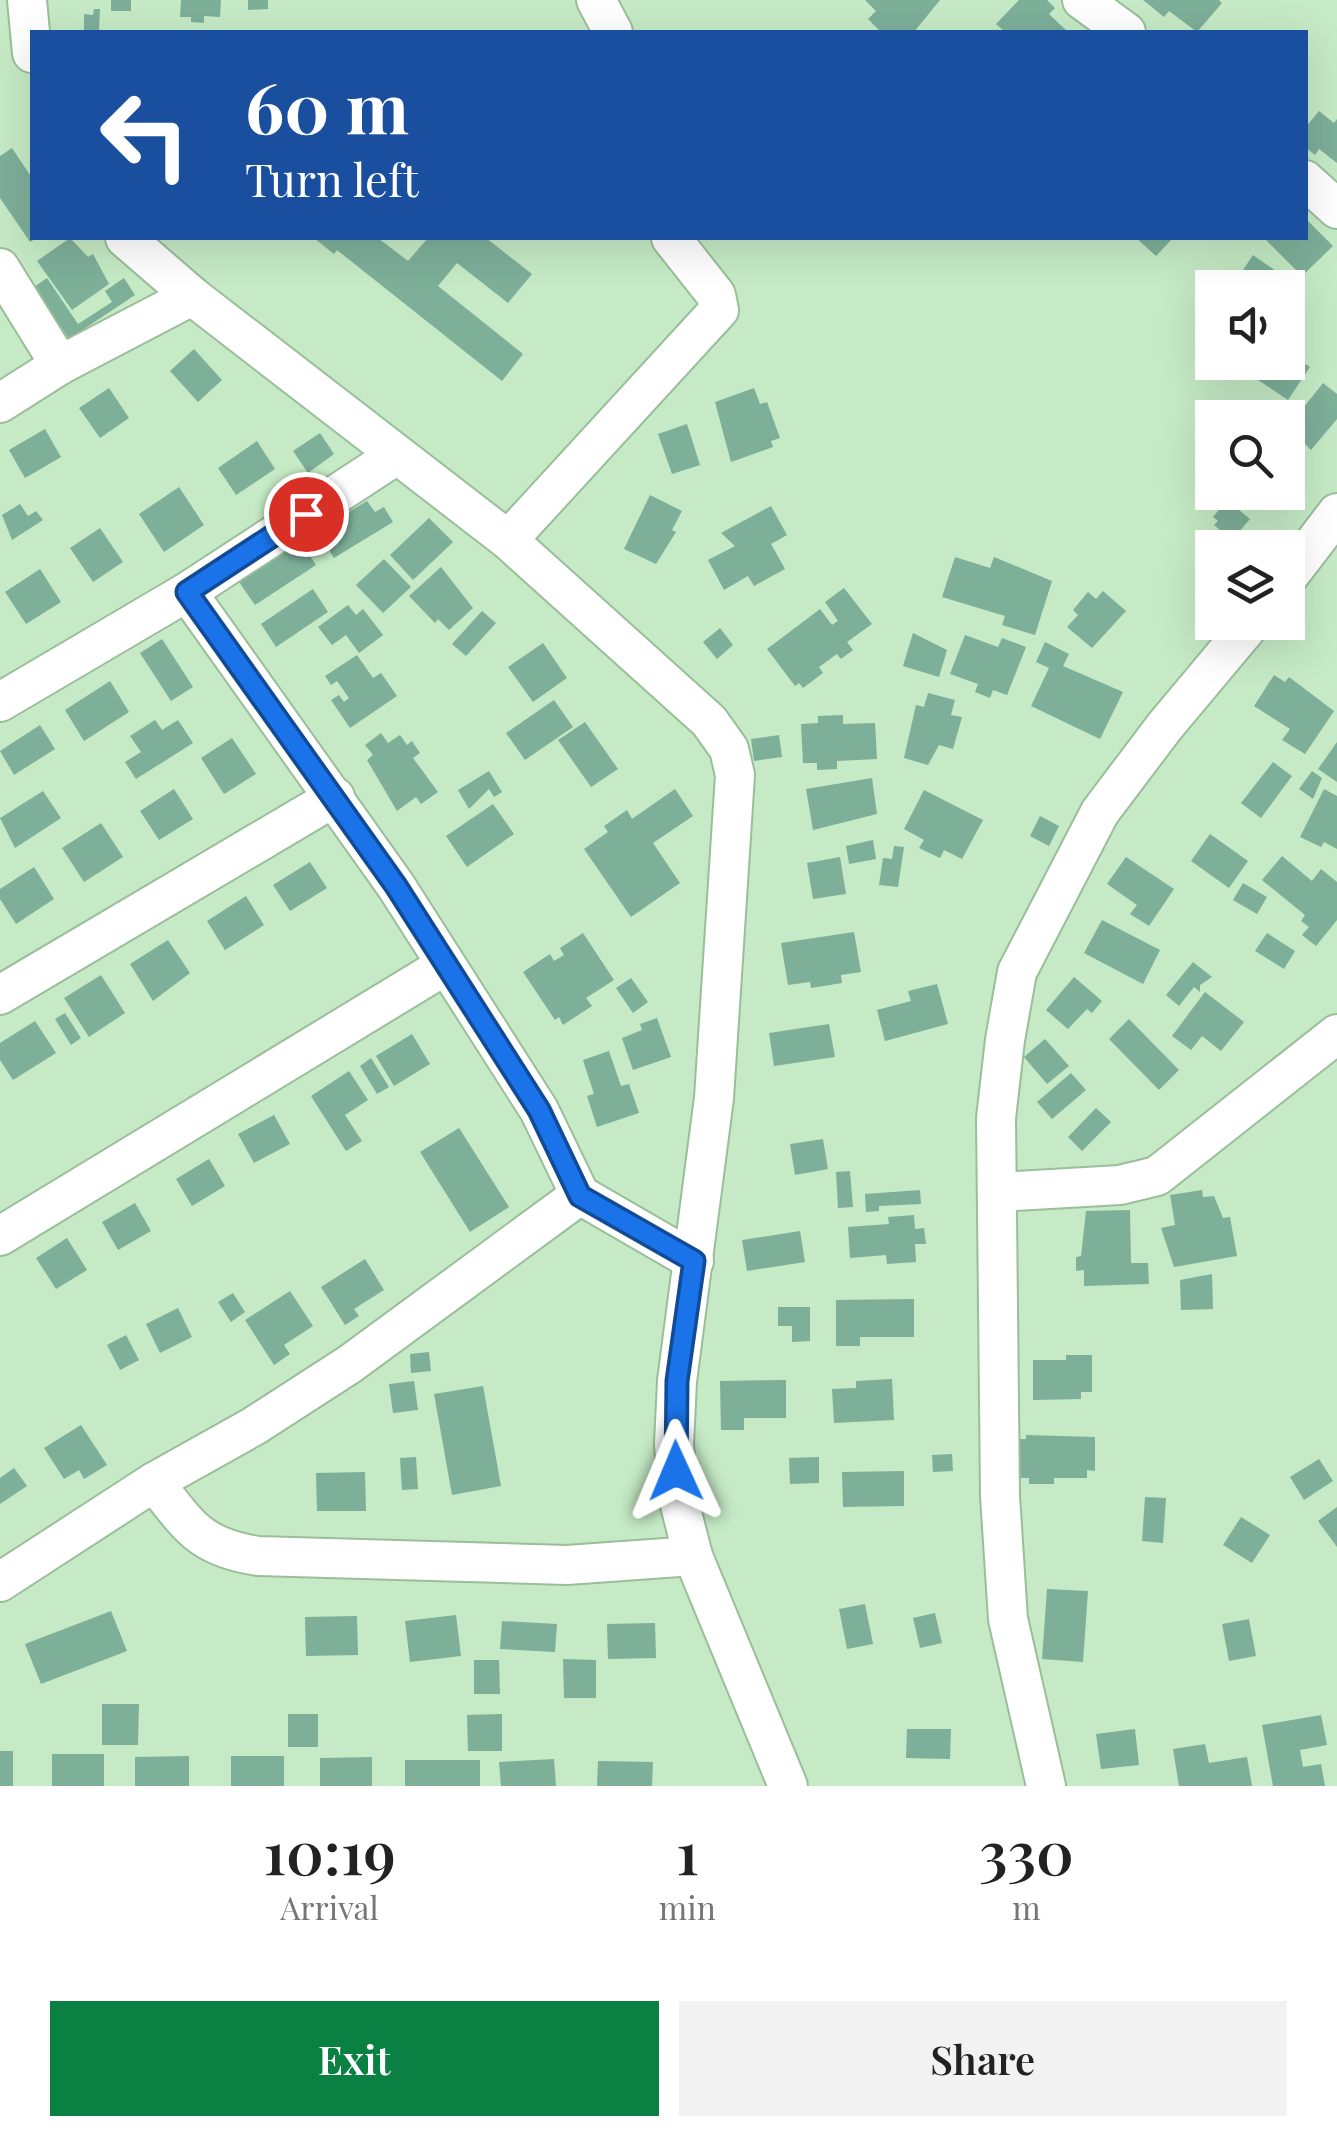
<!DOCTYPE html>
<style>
body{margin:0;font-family:"Playfair Display",serif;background:#f2f2f2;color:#222;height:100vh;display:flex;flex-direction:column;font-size:38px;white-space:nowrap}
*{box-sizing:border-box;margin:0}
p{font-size:32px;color:#767676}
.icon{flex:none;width:55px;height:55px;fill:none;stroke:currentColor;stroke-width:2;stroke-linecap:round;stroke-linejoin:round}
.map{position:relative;height:1786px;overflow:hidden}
.sheet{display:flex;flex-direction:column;background:#fff;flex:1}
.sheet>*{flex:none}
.banner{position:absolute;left:30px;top:30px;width:1278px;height:210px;border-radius:0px;box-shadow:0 10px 40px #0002;background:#1a4fa0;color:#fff;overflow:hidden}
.fabs{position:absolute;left:1195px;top:270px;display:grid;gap:20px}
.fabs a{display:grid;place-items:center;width:110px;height:110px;border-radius:0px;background:#fff;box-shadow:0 10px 40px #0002;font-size:50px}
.pin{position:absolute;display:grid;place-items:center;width:85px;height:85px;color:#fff;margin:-42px;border:5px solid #fff;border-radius:50%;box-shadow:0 2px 10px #0007}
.me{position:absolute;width:110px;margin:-55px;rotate:359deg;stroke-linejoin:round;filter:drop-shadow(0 0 8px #0008)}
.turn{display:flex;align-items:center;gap:35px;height:210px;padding:0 50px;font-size:45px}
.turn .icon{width:130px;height:130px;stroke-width:2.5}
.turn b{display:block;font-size:70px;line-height:85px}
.eta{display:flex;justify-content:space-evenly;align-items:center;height:170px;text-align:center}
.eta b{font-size:60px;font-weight:600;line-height:70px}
.cta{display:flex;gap:20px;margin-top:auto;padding:20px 50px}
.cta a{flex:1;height:115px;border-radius:0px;background:#0b8043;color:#fff;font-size:40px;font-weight:600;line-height:115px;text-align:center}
.cta a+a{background:#f2f2f2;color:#222}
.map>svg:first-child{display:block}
.building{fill:#7daf99}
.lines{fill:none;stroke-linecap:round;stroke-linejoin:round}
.minor-casing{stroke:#9abe9a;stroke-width:42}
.minor{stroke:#fff;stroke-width:38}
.route-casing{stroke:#114b97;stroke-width:25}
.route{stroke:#1a73e8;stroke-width:18}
</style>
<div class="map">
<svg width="1337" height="1786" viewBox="0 0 1337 1786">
<rect width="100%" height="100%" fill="#c5eac5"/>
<g class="building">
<rect x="111" y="0" width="20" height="11"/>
<path d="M 181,0 L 221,0 L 220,17 L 204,16 L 204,23 L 191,22 L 191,17 L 180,17 Z"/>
<path d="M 248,0 L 268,0 L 268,9 L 248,10 Z"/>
<path d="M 865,0 L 940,0 L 914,32 L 880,31 L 868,19 L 876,11 Z"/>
<path d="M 1019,0 L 1047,0 L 1055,8 L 1049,14 L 1068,32 L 1005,32 L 996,24 Z"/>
<path d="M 1143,0 L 1219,0 L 1222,3 L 1197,32 L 1169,11 L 1164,17 Z"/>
<path d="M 94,9 L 100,9 L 99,30 L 84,30 L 84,14 L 93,15 Z"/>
<path d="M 1319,111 L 1334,123 L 1337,119 L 1337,163 L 1319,149 L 1315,155 L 1305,147 L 1305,128 Z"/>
<path d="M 12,148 L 32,178 L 32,238 L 37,238 L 30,242 L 0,198 L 0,156 Z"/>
<path d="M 1305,218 L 1333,246 L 1302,276 L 1264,238 L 1305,238 Z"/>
<path d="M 70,238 L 88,257 L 93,254 L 109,284 L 72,310 L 37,261 Z"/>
<path d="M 314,238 L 378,238 L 408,261 L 428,238 L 486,238 L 532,274 L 508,303 L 457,263 L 438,286 L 523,354 L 502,381 L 337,250 L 334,254 Z"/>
<path d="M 1136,238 L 1173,238 L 1156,256 Z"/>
<path d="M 1253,255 L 1279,273 L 1269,288 L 1231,288 Z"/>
<path d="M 47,278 L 78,324 L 112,302 L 105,291 L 124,278 L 135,295 L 69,339 L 34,287 Z"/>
<path d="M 194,349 L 222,380 L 198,402 L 170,371 Z"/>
<path d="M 1288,352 L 1310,367 L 1288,400 L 1231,362 L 1288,362 Z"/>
<path d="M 1323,383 L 1337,394 L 1337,419 L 1311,450 L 1288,427 Z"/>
<path d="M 109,388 L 129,418 L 100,438 L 79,408 Z"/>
<path d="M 754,388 L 760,404 L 767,402 L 780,438 L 771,441 L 773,447 L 731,462 L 715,402 Z"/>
<path d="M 687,424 L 700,465 L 672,474 L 658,434 Z"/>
<path d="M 45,429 L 61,457 L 25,478 L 9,450 Z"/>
<path d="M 320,433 L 334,454 L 308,473 L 293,451 Z"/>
<path d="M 257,441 L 275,469 L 236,495 L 218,468 Z"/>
<path d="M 179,487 L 204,525 L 164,552 L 139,514 Z"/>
<path d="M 650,495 L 682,511 L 672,530 L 676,532 L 656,564 L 624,549 Z"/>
<path d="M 1227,500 L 1250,519 L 1232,540 L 1214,525 L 1218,521 L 1213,517 Z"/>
<path d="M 367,501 L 375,512 L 384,507 L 393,522 L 334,558 L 317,531 Z"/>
<path d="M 20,504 L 28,516 L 36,511 L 43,520 L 12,540 L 2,515 Z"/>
<path d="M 771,506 L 787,535 L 771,544 L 785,569 L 754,586 L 748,576 L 724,590 L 708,560 L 735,546 L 721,533 Z"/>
<path d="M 429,518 L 453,542 L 413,580 L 390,555 Z"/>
<path d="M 100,528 L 123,562 L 93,582 L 70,548 Z"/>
<path d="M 298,538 L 316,565 L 255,605 L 237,579 Z"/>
<path d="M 955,557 L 990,568 L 994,557 L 1052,581 L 1035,635 L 1002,625 L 1005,616 L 942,597 Z"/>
<path d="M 384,559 L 411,587 L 383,613 L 356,585 Z"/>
<path d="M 441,567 L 473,608 L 449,630 L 438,619 L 435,623 L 409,596 Z"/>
<path d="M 40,569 L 61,602 L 26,624 L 5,592 Z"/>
<path d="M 844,588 L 872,624 L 847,642 L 853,650 L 841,659 L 837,654 L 819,667 L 823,673 L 803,688 L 799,683 L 795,686 L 767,649 L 820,609 L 832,625 L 838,621 L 825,602 Z"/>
<path d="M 313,589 L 328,612 L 276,647 L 261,624 Z"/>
<path d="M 1103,591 L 1126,611 L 1092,648 L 1067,627 L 1078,615 L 1073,610 L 1088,592 L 1096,599 Z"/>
<path d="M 348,605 L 356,615 L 363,609 L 383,635 L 359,653 L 346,635 L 332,645 L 318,627 Z"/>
<path d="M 482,611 L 496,623 L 466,656 L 452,644 Z"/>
<path d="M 720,628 L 733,645 L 717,659 L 703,642 Z"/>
<path d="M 913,633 L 947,650 L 939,677 L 903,666 Z"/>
<path d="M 965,635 L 998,647 L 1002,638 L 1026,647 L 1007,695 L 993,690 L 990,698 L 975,692 L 978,684 L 950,674 Z"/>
<path d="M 162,639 L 193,687 L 171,701 L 140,653 Z"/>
<path d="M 1045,642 L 1069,654 L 1063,666 L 1123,692 L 1100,739 L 1031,706 L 1049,668 L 1036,662 Z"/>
<path d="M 543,643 L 567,678 L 533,702 L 508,667 Z"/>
<path d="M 357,655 L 373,678 L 381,673 L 397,696 L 350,728 L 331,700 L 339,695 L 344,702 L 349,698 L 337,681 L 331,685 L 325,676 Z"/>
<path d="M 1274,675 L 1285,682 L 1289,677 L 1334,711 L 1305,754 L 1282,740 L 1290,729 L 1254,706 Z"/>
<path d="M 110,681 L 129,712 L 84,741 L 65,710 Z"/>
<path d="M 928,693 L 955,700 L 951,715 L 962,717 L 953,749 L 939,745 L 928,765 L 904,758 L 916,705 L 924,707 Z"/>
<path d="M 554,700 L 573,727 L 525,760 L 506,733 Z"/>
<path d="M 843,715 L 843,724 L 875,723 L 877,759 L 837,761 L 837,769 L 817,770 L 817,763 L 803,763 L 801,724 L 818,723 L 818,716 Z"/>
<path d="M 155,720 L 162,730 L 178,720 L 193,743 L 136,779 L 125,762 L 141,752 L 130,736 Z"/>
<path d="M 585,722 L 618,769 L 591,787 L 558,740 Z"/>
<path d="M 40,725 L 55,749 L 14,775 L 0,751 Z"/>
<path d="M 381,733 L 388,743 L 400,735 L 407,745 L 412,741 L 420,753 L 413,758 L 438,792 L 421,804 L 416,797 L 397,811 L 367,760 L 373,755 L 365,745 Z"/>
<path d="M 779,735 L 782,757 L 754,761 L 751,739 Z"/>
<path d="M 232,738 L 256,774 L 224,794 L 201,758 Z"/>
<path d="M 1337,742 L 1337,782 L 1318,769 Z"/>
<path d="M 1273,762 L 1292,776 L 1261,818 L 1241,803 Z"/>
<path d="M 489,771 L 502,792 L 494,797 L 489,789 L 469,809 L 458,790 Z"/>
<path d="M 1312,771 L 1322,778 L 1313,799 L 1299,789 Z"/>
<path d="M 872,778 L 877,814 L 813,830 L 806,789 Z"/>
<path d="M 174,789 L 193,819 L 159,840 L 140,811 Z"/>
<path d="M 675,789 L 693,816 L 653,843 L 680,883 L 631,917 L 584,849 L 608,832 L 604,826 L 627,810 L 632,819 Z"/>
<path d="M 1324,789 L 1337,796 L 1337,849 L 1324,842 L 1321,847 L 1300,837 Z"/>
<path d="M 924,790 L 983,820 L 962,859 L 944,850 L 940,858 L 919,848 L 924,840 L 904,829 Z"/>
<path d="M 43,791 L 61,818 L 15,848 L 0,818 Z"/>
<path d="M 493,804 L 514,834 L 467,867 L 446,836 Z"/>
<path d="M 1040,816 L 1059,826 L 1049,846 L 1030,836 Z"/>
<path d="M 101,823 L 123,857 L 84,882 L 62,848 Z"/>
<path d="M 1210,834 L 1248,861 L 1229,888 L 1191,861 Z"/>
<path d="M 873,840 L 876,859 L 849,864 L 846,846 Z"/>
<path d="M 894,846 L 904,847 L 898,887 L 879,885 L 883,858 L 892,859 Z"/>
<path d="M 1282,856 L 1312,881 L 1321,869 L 1337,882 L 1337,920 L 1316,946 L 1302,935 L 1309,927 L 1301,921 L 1305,915 L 1262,880 Z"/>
<path d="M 840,857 L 846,894 L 813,899 L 807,863 Z"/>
<path d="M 1126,857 L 1174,889 L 1149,926 L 1130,914 L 1137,905 L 1107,884 Z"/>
<path d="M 310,862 L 327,888 L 290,911 L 273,885 Z"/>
<path d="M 34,867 L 54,899 L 16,924 L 0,899 L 0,889 Z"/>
<path d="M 1243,883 L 1267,897 L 1257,914 L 1233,900 Z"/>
<path d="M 246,896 L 264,925 L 225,950 L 207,921 Z"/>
<path d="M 1102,920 L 1160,950 L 1143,984 L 1084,953 Z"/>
<path d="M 854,932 L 861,972 L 841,975 L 842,983 L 811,988 L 810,982 L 788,985 L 781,943 Z"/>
<path d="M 583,933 L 614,980 L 586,998 L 592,1006 L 563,1025 L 559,1017 L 555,1020 L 523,972 L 550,954 L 554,961 L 564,955 L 560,948 Z"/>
<path d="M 1267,933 L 1295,951 L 1284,969 L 1255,951 Z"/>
<path d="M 168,940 L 190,973 L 153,1001 L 130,964 Z"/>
<path d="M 1193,962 L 1212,977 L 1200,985 L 1200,992 L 1194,987 L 1179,1006 L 1166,995 Z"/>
<path d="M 101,975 L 125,1013 L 89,1037 L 64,998 Z"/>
<path d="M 1074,977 L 1102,1001 L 1092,1013 L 1087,1009 L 1068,1029 L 1046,1010 Z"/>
<path d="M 631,978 L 648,1002 L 633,1013 L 616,988 Z"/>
<path d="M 937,984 L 948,1024 L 885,1041 L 877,1010 L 911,1001 L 908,991 Z"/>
<path d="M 1205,992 L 1244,1022 L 1221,1051 L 1202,1036 L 1191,1050 L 1172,1036 Z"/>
<path d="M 65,1013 L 81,1038 L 71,1045 L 55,1019 Z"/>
<path d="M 657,1018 L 671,1057 L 633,1070 L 622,1038 L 642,1030 L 640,1024 Z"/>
<path d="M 1129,1019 L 1179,1070 L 1159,1090 L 1109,1039 Z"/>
<path d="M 35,1021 L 56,1053 L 13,1080 L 0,1060 L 0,1043 Z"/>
<path d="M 829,1024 L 835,1057 L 774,1066 L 769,1033 Z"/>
<path d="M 412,1034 L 430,1064 L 394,1086 L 376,1056 Z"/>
<path d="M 1045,1039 L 1069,1066 L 1047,1084 L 1024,1057 Z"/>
<path d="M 609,1051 L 621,1086 L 629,1084 L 639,1113 L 597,1127 L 587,1096 L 594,1094 L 583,1060 Z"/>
<path d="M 371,1058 L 389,1087 L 377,1094 L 360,1066 Z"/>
<path d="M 349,1071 L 368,1100 L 345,1115 L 362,1141 L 346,1151 L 311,1096 Z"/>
<path d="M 1071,1073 L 1086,1090 L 1052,1119 L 1037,1102 Z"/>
<path d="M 1096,1108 L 1111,1122 L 1082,1151 L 1068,1137 Z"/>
<path d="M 274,1115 L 290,1144 L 254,1163 L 238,1134 Z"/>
<path d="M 459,1128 L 509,1207 L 470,1232 L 420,1152 Z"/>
<path d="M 823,1139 L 828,1169 L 795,1175 L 790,1144 Z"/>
<path d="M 209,1159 L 225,1186 L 192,1206 L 176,1179 Z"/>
<path d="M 850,1171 L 853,1207 L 838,1208 L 836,1172 Z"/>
<path d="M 920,1190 L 921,1204 L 879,1206 L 879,1211 L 866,1212 L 865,1194 Z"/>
<path d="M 1202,1190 L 1203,1197 L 1214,1196 L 1223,1218 L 1230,1217 L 1237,1256 L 1174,1267 L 1161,1228 L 1175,1225 L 1170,1195 Z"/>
<path d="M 135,1203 L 151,1231 L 118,1250 L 102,1222 Z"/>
<path d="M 1130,1210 L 1131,1263 L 1148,1263 L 1149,1284 L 1084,1286 L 1084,1270 L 1076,1271 L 1076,1257 L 1081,1256 L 1086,1211 Z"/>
<path d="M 914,1215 L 915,1229 L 924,1228 L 926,1244 L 915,1244 L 916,1262 L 887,1264 L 886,1255 L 850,1258 L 848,1227 L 889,1224 L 888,1217 Z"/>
<path d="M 800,1231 L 805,1262 L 747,1271 L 742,1240 Z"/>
<path d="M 67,1238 L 87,1270 L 56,1289 L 36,1258 Z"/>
<path d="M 365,1259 L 384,1290 L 354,1309 L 359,1316 L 345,1325 L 321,1287 Z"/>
<path d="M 1212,1274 L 1213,1309 L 1181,1310 L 1180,1280 Z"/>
<path d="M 290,1291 L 313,1326 L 284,1345 L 290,1354 L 274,1365 L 245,1320 Z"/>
<path d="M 233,1293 L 245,1312 L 231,1322 L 218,1302 Z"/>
<path d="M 914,1299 L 914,1337 L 860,1337 L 860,1346 L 836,1346 L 836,1300 Z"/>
<path d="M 778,1307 L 810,1307 L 810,1341 L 792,1342 L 792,1326 L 778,1326 Z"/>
<path d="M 178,1308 L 192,1337 L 160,1353 L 146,1324 Z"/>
<path d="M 126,1335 L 139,1360 L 120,1370 L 107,1345 Z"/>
<path d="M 429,1352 L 431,1371 L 411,1373 L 410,1354 Z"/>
<path d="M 1066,1355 L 1092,1355 L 1092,1392 L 1081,1392 L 1081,1399 L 1033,1400 L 1033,1360 L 1066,1360 Z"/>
<path d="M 892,1379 L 894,1420 L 834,1423 L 832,1389 L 856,1388 L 856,1381 Z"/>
<path d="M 786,1380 L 786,1418 L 744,1418 L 744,1430 L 721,1430 L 720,1381 Z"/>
<path d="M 414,1381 L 418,1410 L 393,1413 L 389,1384 Z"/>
<path d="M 483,1386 L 501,1486 L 452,1495 L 434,1394 Z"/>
<path d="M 81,1425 L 107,1465 L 84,1479 L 79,1470 L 64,1479 L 44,1448 Z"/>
<path d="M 1026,1435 L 1095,1437 L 1095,1471 L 1087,1470 L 1087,1478 L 1054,1478 L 1054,1484 L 1029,1484 L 1029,1478 L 1019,1478 L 1019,1439 L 1026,1439 Z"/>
<path d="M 952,1454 L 953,1471 L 933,1472 L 932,1455 Z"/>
<path d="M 416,1457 L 418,1489 L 402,1490 L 400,1458 Z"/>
<path d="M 819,1457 L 819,1483 L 790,1484 L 789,1458 Z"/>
<path d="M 1319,1459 L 1333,1481 L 1304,1500 L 1290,1477 Z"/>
<path d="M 14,1468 L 27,1486 L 0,1504 L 0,1478 Z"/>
<path d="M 904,1471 L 904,1506 L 843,1507 L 842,1472 Z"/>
<path d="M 365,1472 L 366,1511 L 317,1511 L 316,1473 Z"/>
<path d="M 1145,1497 L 1166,1498 L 1163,1543 L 1142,1541 Z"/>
<path d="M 1337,1507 L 1337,1547 L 1318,1521 Z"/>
<path d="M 1241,1517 L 1270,1535 L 1252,1563 L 1223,1545 Z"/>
<path d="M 1047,1589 L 1088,1591 L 1083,1662 L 1042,1659 Z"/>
<path d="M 865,1604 L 873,1644 L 847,1649 L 839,1609 Z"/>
<path d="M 111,1611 L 127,1651 L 41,1684 L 25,1644 Z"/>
<path d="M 935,1613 L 942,1643 L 920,1648 L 913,1618 Z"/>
<path d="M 456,1615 L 461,1656 L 410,1662 L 405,1621 Z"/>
<path d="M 357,1616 L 358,1655 L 306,1656 L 305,1617 Z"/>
<path d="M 1249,1619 L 1256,1656 L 1229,1661 L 1222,1624 Z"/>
<path d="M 502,1621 L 557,1624 L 555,1652 L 500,1649 Z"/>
<path d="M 655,1623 L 656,1658 L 608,1659 L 607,1624 Z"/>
<path d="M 563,1659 L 596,1660 L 596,1698 L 564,1698 Z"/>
<path d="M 474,1660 L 499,1660 L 500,1694 L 474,1694 Z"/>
<path d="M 102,1704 L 139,1704 L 138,1745 L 102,1745 Z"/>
<rect x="288" y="1714" width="30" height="33"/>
<path d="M 502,1714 L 502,1751 L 468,1751 L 467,1715 Z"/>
<path d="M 1321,1715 L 1327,1745 L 1300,1750 L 1303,1767 L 1321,1764 L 1325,1786 L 1273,1786 L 1262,1725 Z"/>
<path d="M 907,1729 L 951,1729 L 950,1759 L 906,1758 Z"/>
<path d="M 1135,1729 L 1139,1765 L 1101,1769 L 1096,1734 Z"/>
<path d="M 1205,1744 L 1209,1763 L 1247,1757 L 1252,1786 L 1179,1786 L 1173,1749 Z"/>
<rect x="0" y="1751" width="13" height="35"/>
<rect x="52" y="1754" width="52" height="32"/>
<path d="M 189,1756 L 189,1786 L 135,1786 L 135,1757 Z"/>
<rect x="231" y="1756" width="53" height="30"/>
<path d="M 372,1757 L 372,1786 L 320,1786 L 320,1758 Z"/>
<path d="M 554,1759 L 556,1786 L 501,1786 L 499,1762 Z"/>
<rect x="405" y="1760" width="75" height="26"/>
<path d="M 598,1761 L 653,1762 L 652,1786 L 597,1786 Z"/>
</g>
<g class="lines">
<defs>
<g id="minor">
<path d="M 27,0 L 32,53"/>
<path d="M 596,0 L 613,32"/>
<path d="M 1082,0 L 1126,32"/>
<path d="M 1305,180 L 1337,209"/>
<path d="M 125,238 L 192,296 L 508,540 L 709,721 L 729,749 L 735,775 L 714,1098 L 677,1381 L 674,1444 L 678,1497 L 693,1556 L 788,1786"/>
<path d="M 0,268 L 60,365"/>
<path d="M 0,403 L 60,365 L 192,296"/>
<path d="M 508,540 L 719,310 L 716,295 L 671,238"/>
<path d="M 1288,577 L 1337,513"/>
<path d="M 187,592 L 396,886 L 539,1110 L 580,1195 L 694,1261"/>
<path d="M 0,702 L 187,592 L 395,456"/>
<path d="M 0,995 L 335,797"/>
<path d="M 997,1192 L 1120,1185 L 1157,1176 L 1337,1034"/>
<path d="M 0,1236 L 446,965"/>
<path d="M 154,1482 C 189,1526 199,1547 258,1556 L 567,1565 L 693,1556"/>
<path d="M 0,1582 L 154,1482 L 254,1426 L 350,1364 L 580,1195"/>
<path d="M 1046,1786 L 1008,1619 L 1000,1496 L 996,1118 L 1005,1040 L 1017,972 L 1100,812 L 1165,726 L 1252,622"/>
</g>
</defs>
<use href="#minor" class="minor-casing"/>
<use href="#minor" class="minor"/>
</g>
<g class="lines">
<defs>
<path id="route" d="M 306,514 L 187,592 L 396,886 L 539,1110 L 580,1196 L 694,1261 L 677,1381 L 676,1471"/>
</defs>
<use href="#route" class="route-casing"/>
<use href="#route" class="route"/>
</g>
</svg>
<div class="fabs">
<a><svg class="icon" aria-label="sound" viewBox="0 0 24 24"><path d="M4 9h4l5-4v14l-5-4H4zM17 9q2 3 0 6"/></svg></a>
<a><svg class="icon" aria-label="search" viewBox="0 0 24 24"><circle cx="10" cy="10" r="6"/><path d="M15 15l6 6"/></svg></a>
<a><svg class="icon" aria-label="layers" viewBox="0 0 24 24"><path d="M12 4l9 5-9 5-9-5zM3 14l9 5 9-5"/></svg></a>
</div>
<div class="pin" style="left:306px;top:514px;background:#d93025"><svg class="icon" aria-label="arrive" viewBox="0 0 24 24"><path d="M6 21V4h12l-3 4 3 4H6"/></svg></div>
<svg class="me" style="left:676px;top:1471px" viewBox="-20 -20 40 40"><path d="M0-17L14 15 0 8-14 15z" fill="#1a73e8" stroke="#fff" stroke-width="4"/></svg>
<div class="banner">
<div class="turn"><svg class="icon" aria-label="left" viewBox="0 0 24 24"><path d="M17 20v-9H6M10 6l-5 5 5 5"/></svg><div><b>60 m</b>Turn left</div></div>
</div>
</div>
<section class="sheet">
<div class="eta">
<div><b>10:19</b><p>Arrival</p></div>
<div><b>1</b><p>min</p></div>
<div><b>330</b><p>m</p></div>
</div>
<div class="cta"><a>Exit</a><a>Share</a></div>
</section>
